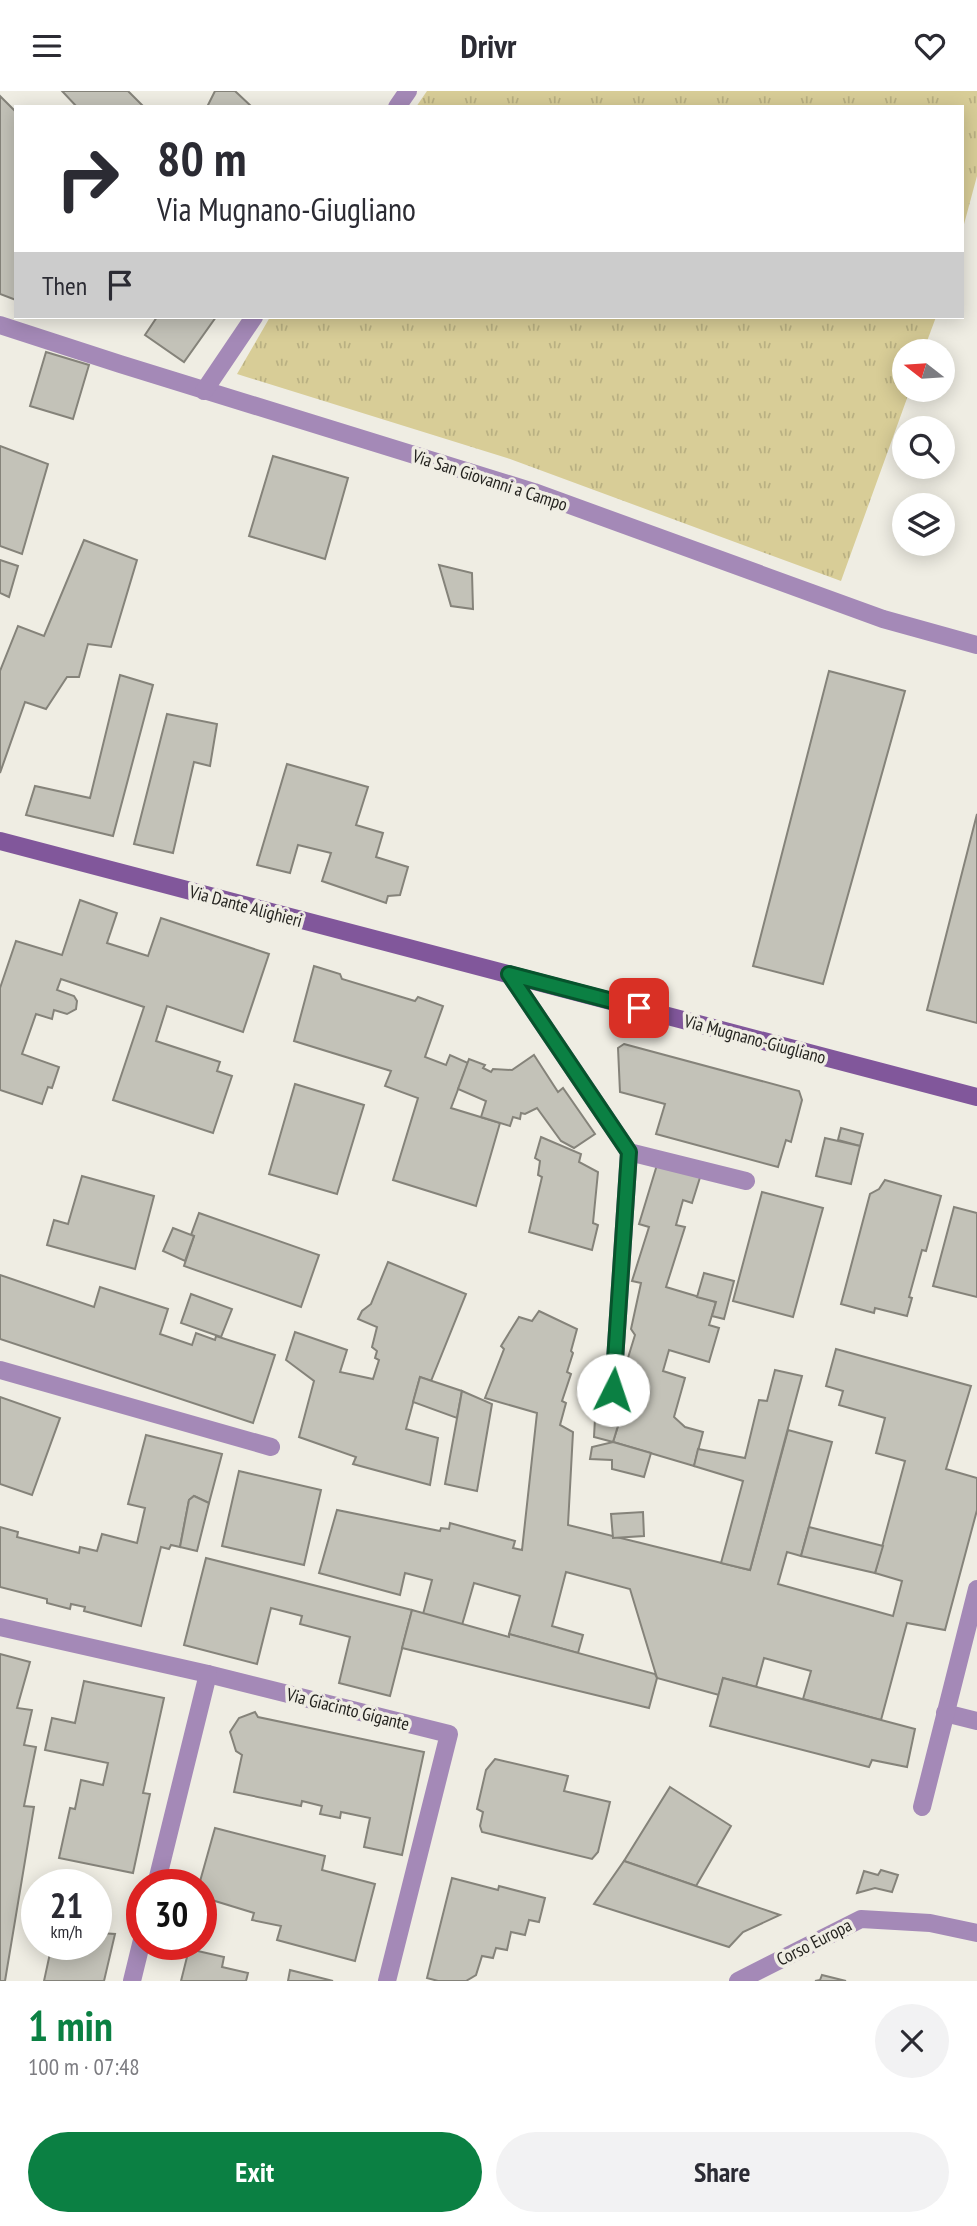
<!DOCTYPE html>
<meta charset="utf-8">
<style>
body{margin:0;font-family:"PT Sans Narrow",sans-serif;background:#f2f2f3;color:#2b2b33;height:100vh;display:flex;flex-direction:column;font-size:26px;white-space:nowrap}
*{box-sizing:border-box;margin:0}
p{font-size:23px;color:#7c7c81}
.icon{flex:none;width:38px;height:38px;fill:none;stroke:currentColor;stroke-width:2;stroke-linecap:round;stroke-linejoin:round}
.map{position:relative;height:1890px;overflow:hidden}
.drawer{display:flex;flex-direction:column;background:#fff;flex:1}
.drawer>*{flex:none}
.hud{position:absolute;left:14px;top:14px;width:950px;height:214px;border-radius:0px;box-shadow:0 4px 18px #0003;background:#fff;color:#2b2b33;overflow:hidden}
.needle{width:46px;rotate:287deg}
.controls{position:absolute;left:892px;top:248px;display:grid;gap:14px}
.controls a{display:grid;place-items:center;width:63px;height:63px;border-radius:50%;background:#fff;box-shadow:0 4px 18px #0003;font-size:35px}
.speed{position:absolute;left:21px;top:1778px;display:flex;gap:14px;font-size:35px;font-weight:700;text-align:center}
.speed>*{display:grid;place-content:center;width:91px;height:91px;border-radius:50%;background:#fff;box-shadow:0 4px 18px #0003;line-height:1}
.speed small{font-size:18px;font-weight:400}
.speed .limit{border:10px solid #d22;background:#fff;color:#111}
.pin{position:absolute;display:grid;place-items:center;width:60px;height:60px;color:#fff;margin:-30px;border-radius:14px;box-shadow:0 4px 10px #0006}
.me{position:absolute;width:77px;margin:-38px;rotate:4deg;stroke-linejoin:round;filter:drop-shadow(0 0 5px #0008)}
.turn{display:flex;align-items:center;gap:24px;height:147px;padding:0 28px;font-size:32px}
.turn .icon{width:91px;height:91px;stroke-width:2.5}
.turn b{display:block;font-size:49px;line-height:60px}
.then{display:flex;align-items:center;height:66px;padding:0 28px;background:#0003;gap:14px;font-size:26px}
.round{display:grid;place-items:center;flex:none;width:74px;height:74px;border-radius:37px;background:#f2f2f3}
.overview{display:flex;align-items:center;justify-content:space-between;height:119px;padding:0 28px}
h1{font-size:42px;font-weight:700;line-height:52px;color:#0b8043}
.cta{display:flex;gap:14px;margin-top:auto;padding:14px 28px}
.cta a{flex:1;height:80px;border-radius:42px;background:#0b8043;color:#fff;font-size:28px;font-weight:700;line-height:80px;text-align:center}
.cta a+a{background:#f2f2f3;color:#2b2b33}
header{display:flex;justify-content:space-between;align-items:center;height:91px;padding:0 28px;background:#fff;font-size:32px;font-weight:700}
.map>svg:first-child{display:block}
.grass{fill:url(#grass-tufts)}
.building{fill:#c3c2b8;stroke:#85837a;stroke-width:2}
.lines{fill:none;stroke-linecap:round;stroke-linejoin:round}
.minor{stroke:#a489b7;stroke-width:18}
.secondary{stroke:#81579b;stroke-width:18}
.route-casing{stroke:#07532c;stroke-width:18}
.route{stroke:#0b8043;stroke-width:12}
.labels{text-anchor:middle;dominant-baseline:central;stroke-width:7;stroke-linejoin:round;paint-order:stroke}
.street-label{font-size:18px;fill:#252420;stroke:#efede3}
</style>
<header><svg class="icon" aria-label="menu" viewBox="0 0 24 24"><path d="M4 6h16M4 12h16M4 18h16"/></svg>Drivr<svg class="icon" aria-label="heart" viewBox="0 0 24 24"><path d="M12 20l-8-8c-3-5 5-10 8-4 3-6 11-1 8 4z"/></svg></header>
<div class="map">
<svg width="977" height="1890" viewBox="0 0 977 1890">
<defs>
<pattern id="grass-tufts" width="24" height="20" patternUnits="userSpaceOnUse" patternTransform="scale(1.75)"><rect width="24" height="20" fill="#d8cd97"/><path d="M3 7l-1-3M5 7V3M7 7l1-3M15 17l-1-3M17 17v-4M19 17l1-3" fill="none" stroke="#b9b082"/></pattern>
</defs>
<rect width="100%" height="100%" fill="#efede3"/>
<g class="grass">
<path d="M 427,0 L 977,0 L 977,85 L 963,137 L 962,16 L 416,16 Z"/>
<path d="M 270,226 L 936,226 L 923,261 L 905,261 L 905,299 L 910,299 L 841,490 L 507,367 L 237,283 Z"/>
</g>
<g class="building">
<path d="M 62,0 L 128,0 L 144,16 L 77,16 Z"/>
<path d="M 215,0 L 235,0 L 252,16 L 207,16 Z"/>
<path d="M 0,5 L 16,21 L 16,209 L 0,203 Z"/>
<path d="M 157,226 L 216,226 L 184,271 L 145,244 Z"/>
<path d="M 46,261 L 89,274 L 73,328 L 30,315 Z"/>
<path d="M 0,355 L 48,373 L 22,463 L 0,455 Z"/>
<path d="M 273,365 L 348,387 L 325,468 L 249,445 Z"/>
<path d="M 84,449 L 137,469 L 111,556 L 88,553 L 79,586 L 67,586 L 46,618 L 25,611 L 0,682 L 0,580 L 18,535 L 44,545 Z"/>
<path d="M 0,469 L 18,475 L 9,506 L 0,502 Z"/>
<path d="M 439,474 L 472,482 L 473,518 L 451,515 Z"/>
<path d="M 829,580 L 905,600 L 823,893 L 753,875 Z"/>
<path d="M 120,584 L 153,594 L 113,745 L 26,724 L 35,695 L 90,707 Z"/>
<path d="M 167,623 L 217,633 L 210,675 L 194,671 L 173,762 L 134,753 Z"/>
<path d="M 287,673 L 368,696 L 356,734 L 383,742 L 376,766 L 408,776 L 400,804 L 388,805 L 386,812 L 322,790 L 331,762 L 298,754 L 290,782 L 257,774 Z"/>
<path d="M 977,723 L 977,932 L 927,919 Z"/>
<path d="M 80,809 L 117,822 L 107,852 L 148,865 L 161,827 L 269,863 L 243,941 L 167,915 L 156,950 L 220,971 L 217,980 L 232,985 L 213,1042 L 113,1009 L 144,916 L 61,888 L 57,899 L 74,905 L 77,910 L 76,918 L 67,923 L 54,919 L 52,928 L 36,923 L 22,963 L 59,976 L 52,997 L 48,996 L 42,1013 L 0,999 L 0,897 L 16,850 L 62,864 Z"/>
<path d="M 314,875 L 340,883 L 342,888 L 415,910 L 418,906 L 443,915 L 425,966 L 446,974 L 450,964 L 468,972 L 451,1017 L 500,1032 L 476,1115 L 393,1089 L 418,1007 L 385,995 L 391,980 L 294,950 Z"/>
<path d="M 624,953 L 799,1000 L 802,1009 L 791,1051 L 786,1049 L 778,1076 L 656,1043 L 665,1013 L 620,1001 L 618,957 Z"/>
<path d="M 534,964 L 558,1001 L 563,997 L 595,1043 L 574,1057 L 561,1050 L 537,1017 L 525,1023 L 521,1022 L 520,1028 L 513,1026 L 510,1035 L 481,1026 L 486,1010 L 458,998 L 469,968 L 485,974 L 483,977 L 491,981 L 493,978 L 512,979 Z"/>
<path d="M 295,993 L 364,1014 L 337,1103 L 269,1083 Z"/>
<path d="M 841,1037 L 863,1043 L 860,1055 L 838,1049 Z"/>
<path d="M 541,1046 L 581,1063 L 579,1071 L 598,1081 L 593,1132 L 598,1134 L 592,1159 L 529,1141 L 542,1086 L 538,1084 L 540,1070 L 535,1067 Z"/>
<path d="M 825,1047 L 860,1055 L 851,1093 L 816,1085 Z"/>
<path d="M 660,1064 L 703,1077 L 692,1112 L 683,1109 L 676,1134 L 685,1136 L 666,1196 L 716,1211 L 709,1234 L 719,1237 L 709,1271 L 669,1259 L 663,1280 L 685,1287 L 674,1326 L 685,1336 L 703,1341 L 694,1375 L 613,1351 L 637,1273 L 627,1270 L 635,1244 L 631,1238 L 641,1192 L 632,1190 L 649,1136 L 639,1133 Z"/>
<path d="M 82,1085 L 154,1105 L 135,1178 L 47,1154 L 54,1129 L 68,1133 Z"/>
<path d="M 885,1089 L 941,1105 L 926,1160 L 922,1159 L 909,1206 L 912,1207 L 907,1225 L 875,1217 L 874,1222 L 841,1213 L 870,1103 L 879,1098 Z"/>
<path d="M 762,1101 L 823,1117 L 793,1226 L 733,1210 Z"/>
<path d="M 954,1116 L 977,1122 L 977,1206 L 933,1195 Z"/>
<path d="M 199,1122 L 319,1164 L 301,1216 L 184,1175 L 194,1145 L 191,1144 Z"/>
<path d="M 173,1137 L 194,1145 L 185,1170 L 163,1160 Z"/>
<path d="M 388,1171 L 466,1203 L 431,1290 L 420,1286 L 406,1338 L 438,1347 L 430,1394 L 353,1373 L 356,1366 L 299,1346 L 314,1290 L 286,1269 L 295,1241 L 347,1259 L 340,1281 L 373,1288 L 379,1269 L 375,1267 L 377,1260 L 372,1256 L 377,1236 L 358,1228 L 362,1220 L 371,1213 Z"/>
<path d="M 704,1182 L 734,1190 L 724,1228 L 712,1225 L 716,1211 L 697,1206 Z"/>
<path d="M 0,1184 L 94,1216 L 100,1196 L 168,1218 L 160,1243 L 192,1254 L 196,1242 L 215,1249 L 216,1245 L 275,1264 L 253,1332 L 0,1248 Z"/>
<path d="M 191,1203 L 232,1218 L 221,1246 L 181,1232 Z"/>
<path d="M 539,1220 L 577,1238 L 571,1260 L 573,1262 L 567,1281 L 571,1283 L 562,1310 L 566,1312 L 560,1334 L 573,1341 L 568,1434 L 750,1479 L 788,1339 L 832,1351 L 801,1465 L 787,1461 L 778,1493 L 893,1525 L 902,1490 L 875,1482 L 905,1370 L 876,1362 L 885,1327 L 839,1314 L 843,1300 L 826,1295 L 836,1258 L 971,1295 L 946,1378 L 977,1387 L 977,1419 L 945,1539 L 907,1532 L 881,1629 L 803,1608 L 811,1580 L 764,1567 L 756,1596 L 723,1587 L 719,1604 L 657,1587 L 630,1498 L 566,1481 L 552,1535 L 583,1544 L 578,1562 L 509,1543 L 520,1505 L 474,1492 L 462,1534 L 423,1523 L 432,1489 L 405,1482 L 400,1504 L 319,1482 L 337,1419 L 440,1440 L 441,1437 L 449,1438 L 450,1432 L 515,1450 L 513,1457 L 522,1459 L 537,1322 L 485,1307 L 504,1258 L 501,1255 L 519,1226 L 532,1230 Z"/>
<path d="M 775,1279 L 802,1285 L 750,1479 L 721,1472 L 743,1390 L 694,1375 L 698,1358 L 745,1367 L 759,1309 L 767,1310 Z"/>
<path d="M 420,1286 L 462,1300 L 457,1327 L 413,1311 Z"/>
<path d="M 462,1300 L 492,1313 L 477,1400 L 445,1393 Z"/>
<path d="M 0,1306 L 60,1327 L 32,1404 L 0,1393 Z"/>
<path d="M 596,1309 L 625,1312 L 613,1351 L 594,1346 Z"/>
<path d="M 146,1344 L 222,1363 L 209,1412 L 194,1405 L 189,1409 L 180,1456 L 171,1454 L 169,1458 L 161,1456 L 141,1535 L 84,1520 L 85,1516 L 71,1513 L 70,1518 L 47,1512 L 47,1508 L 0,1496 L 0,1436 L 18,1441 L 17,1446 L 79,1462 L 80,1456 L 97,1460 L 102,1443 L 137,1452 L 145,1417 L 128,1413 Z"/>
<path d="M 613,1351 L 651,1362 L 644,1386 L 612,1378 L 612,1369 L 590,1368 L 592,1356 Z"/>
<path d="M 239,1380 L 321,1399 L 304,1474 L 222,1455 Z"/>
<path d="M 194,1405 L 209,1412 L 197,1460 L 180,1456 L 189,1409 Z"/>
<path d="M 643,1421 L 644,1445 L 613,1447 L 611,1423 Z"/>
<path d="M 809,1436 L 883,1455 L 875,1482 L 801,1465 Z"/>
<path d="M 206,1467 L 412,1519 L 390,1605 L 339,1592 L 350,1546 L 300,1533 L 302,1525 L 271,1517 L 257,1573 L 184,1554 Z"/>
<path d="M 412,1519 L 509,1546 L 509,1543 L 655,1583 L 657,1587 L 649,1617 L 402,1557 Z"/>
<path d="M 0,1563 L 30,1571 L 17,1617 L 32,1619 L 24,1654 L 36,1656 L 24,1715 L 34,1716 L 5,1890 L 0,1890 Z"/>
<path d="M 723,1587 L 915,1638 L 907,1676 L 872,1669 L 869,1676 L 710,1635 Z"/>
<path d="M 84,1590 L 164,1607 L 143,1702 L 150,1703 L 133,1782 L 59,1767 L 70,1717 L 75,1718 L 81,1689 L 103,1694 L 108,1672 L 45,1659 L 52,1627 L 75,1632 Z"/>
<path d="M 255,1621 L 258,1626 L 424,1661 L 402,1764 L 364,1756 L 370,1727 L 341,1721 L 340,1727 L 320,1723 L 322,1715 L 302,1710 L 301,1715 L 234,1701 L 242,1664 L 236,1660 L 230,1641 L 239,1627 Z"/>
<path d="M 495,1668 L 568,1685 L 564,1700 L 610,1711 L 598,1761 L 592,1768 L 482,1741 L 480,1735 L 483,1721 L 477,1718 L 486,1679 Z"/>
<path d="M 670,1696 L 731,1735 L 696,1795 L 624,1770 Z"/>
<path d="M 215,1737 L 325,1765 L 322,1779 L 375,1793 L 355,1870 L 277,1849 L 281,1835 L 252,1829 L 254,1822 L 202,1806 L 204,1799 L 199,1794 Z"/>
<path d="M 624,1770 L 696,1795 L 780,1824 L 743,1841 L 729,1856 L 594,1813 Z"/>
<path d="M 881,1779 L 898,1784 L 892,1801 L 875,1797 L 857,1802 L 864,1780 L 878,1784 Z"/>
<path d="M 452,1787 L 498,1799 L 499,1795 L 545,1807 L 539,1831 L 529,1829 L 525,1844 L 511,1841 L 507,1859 L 496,1857 L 493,1867 L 482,1865 L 476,1884 L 466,1890 L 438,1890 L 427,1887 Z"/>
<path d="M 96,1806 L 103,1806 L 108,1811 L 100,1842 L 115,1843 L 104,1890 L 44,1890 L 52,1853 L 96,1853 Z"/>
<path d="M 189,1858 L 224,1866 L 222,1876 L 248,1882 L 246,1890 L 181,1890 Z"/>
<path d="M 290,1879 L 333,1890 L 288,1890 Z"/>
<path d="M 822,1884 L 846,1890 L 815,1890 L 820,1889 Z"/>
</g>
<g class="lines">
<g class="minor">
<path d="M 397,16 L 408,0"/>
<path d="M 0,234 L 120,273 L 534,401 L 883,528 L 977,554"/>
<path d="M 204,300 L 254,226"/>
<path d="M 509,883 L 629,1061 L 746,1090"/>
<path d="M 0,1279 L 271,1356"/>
<path d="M 613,1299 L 629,1061"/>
<path d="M 0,1536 L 208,1583 L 449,1643 L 387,1890"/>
<path d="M 945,1622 L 977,1630"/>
<path d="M 922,1716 L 977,1498"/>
<path d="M 156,1794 L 208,1583"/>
<path d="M 132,1890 L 142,1849"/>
<path d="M 738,1890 L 861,1828 L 930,1832 L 977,1842"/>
</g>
<path class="secondary" d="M 0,750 L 977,1006"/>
</g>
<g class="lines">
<defs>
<path id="route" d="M 613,1299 L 629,1061 L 509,883 L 639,917"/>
</defs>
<use href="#route" class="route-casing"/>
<use href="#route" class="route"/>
</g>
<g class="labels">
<g class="street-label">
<text transform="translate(490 389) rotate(18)">Via San Giovanni a Campo</text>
<text transform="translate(246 815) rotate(15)">Via Dante Alighieri</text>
<text transform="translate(755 948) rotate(15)">Via Mugnano-Giugliano</text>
<text transform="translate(348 1618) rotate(14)">Via Giacinto Gigante</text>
<text transform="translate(814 1851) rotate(-27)">Corso Europa</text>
</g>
</g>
</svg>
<div class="controls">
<a><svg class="needle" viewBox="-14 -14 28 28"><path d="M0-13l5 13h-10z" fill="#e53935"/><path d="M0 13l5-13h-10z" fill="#7c7c81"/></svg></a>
<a><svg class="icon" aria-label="search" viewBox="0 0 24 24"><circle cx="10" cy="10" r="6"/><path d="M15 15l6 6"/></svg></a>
<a><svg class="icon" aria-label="layers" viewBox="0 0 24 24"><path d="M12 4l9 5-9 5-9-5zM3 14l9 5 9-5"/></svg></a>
</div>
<div class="speed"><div>21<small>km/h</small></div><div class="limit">30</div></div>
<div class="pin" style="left:639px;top:917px;background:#d93025"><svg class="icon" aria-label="arrive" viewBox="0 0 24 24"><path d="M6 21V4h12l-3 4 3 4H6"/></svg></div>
<svg class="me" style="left:613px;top:1299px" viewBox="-20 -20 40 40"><circle r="19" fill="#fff"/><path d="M0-13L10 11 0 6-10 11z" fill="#0b8043"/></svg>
<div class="hud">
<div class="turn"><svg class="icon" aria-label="right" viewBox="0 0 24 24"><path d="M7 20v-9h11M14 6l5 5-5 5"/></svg><div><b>80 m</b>Via Mugnano-Giugliano</div></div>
<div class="then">Then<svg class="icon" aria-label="arrive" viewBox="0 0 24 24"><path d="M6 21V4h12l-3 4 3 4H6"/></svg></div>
</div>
</div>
<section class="drawer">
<div class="overview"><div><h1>1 min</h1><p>100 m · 07:48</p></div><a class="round"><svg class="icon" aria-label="close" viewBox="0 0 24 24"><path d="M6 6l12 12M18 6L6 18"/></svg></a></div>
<div class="cta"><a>Exit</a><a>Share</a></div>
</section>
